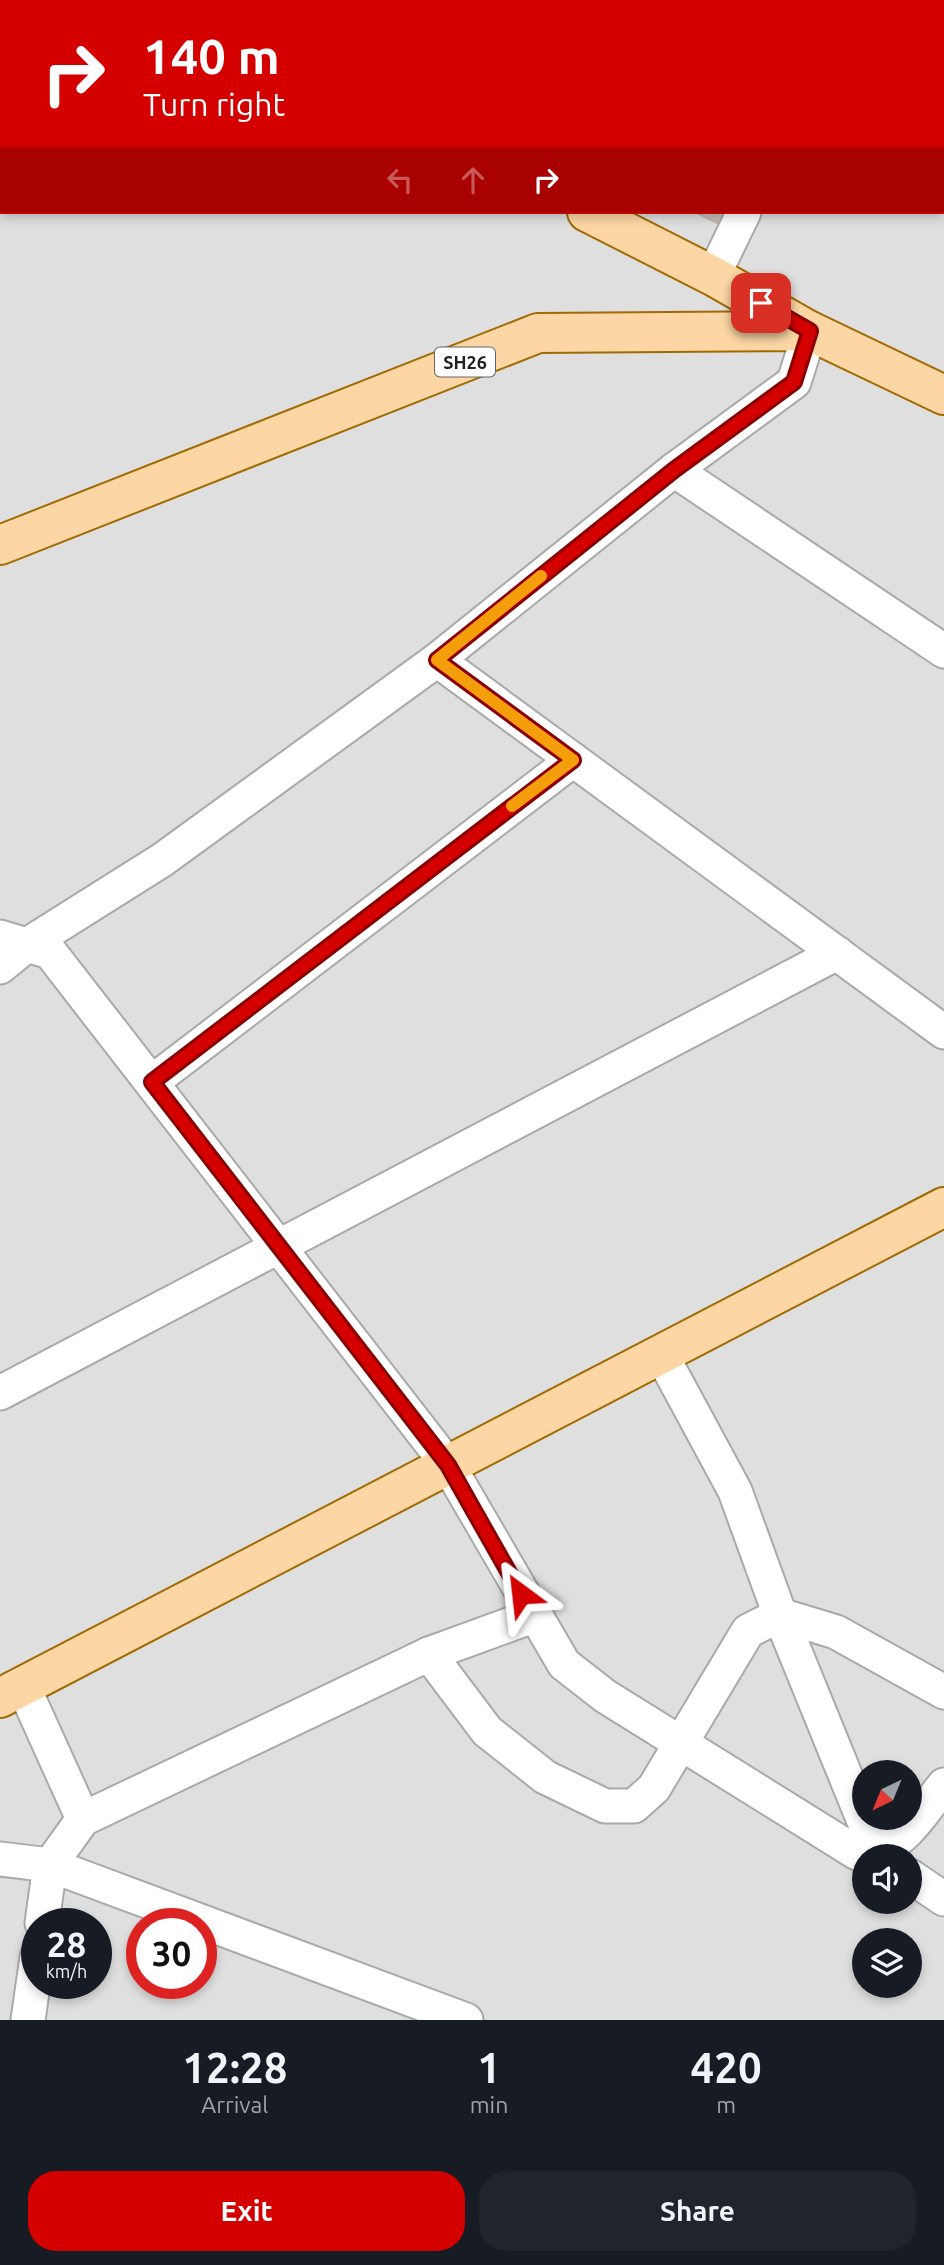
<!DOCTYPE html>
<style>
body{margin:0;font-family:Ubuntu,sans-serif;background:#20242c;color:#f1f3f6;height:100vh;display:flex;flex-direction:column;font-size:26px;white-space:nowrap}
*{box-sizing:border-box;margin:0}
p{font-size:23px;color:#9ea1a6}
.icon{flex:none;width:38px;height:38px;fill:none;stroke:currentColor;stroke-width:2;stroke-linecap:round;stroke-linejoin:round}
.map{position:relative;height:2020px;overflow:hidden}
.side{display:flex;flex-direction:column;background:#171b24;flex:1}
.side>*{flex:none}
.guide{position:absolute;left:0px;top:0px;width:945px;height:214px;box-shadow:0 4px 10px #0003;background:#d40000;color:#fff;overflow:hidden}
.needle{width:46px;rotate:223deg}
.controls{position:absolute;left:852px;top:1760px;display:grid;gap:14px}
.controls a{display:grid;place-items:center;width:70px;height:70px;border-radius:50%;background:#171b24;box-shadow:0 4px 10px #0003;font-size:35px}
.speed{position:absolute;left:21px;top:1908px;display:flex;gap:14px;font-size:35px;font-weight:700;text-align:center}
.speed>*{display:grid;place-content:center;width:91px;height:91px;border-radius:50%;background:#171b24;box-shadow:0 4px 10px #0003;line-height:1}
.speed small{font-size:18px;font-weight:400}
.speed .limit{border:10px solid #d22;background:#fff;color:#111}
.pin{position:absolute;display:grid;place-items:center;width:60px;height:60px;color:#fff;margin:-30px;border-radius:14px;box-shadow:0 4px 10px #0006}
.me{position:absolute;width:77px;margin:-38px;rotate:330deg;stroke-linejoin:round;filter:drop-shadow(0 0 5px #0008)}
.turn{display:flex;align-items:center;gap:24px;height:147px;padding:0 28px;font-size:32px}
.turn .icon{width:91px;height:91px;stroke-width:2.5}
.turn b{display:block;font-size:49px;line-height:60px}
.lanes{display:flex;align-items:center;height:66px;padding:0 28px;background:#0003;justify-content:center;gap:35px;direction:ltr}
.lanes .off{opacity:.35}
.eta{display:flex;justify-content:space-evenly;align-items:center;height:119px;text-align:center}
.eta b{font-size:42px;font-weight:600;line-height:49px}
.button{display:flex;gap:14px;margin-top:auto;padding:14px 28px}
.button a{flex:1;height:80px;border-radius:28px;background:#d40000;color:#fff;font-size:28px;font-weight:600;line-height:80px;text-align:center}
.button a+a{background:#20242c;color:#f1f3f6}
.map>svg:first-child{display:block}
.residential{fill:#e0dfdf;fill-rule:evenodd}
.building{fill:#c7bfb8;stroke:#c4b6ab;stroke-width:2}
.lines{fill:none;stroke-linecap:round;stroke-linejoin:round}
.minor-casing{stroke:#a9a9a9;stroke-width:37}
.major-casing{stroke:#a06b00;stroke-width:42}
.minor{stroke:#fff;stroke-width:33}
.major{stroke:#fcd6a4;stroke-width:38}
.route-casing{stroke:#8a0000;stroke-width:18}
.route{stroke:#d40000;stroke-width:12}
.slow{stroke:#f59e0b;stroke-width:12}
.labels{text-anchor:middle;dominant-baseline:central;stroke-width:5;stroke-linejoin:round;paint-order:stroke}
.shield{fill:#fff;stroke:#646464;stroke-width:2}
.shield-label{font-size:18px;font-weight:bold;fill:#222}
</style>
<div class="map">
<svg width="944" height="2020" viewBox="0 0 944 2020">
<rect width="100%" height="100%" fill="#f2efe9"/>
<path class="residential" d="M 0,0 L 944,0 L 944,2020 L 0,2020 ZM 2,2 L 943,2 L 943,212 L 2,212 ZM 864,1773 L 910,1773 L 910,1818 L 864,1818 ZM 864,1857 L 910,1857 L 910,1902 L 864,1902 ZM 37,1923 L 96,1923 L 96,1983 L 37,1983 ZM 142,1923 L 201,1923 L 201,1983 L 142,1983 ZM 864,1941 L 910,1941 L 910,1986 L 864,1986 Z"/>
<path class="building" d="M 695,212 L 725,212 L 719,224 Z"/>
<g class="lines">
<defs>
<g id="minor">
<path d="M 697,0 L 701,2"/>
<path d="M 400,2 L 401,0"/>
<path d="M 845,2 L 846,0"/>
<path d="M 943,74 L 944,73"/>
<path d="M 943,116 L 944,117"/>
<path d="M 713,276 L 744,212"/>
<path d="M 674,470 L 794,382 L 810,331"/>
<path d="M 437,660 L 944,1032"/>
<path d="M 0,937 L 50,952 L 448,1465 L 564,1664 L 605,1696 L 857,1853 C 900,1854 919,1816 944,1785"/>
<path d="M 0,967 L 27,945 L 162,860 L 437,660 L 674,470 L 944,651"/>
<path d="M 152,1082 L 573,760"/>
<path d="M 661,1354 L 735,1491 L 780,1615 L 877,1853 L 882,1857"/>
<path d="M 0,1393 L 837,953"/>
<path d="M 533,1616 L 429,1654 L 487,1731 L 545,1777 L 605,1806 L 634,1806 L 654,1788 L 748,1631 L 780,1615 L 836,1632 L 944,1692"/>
<path d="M 23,1686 L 83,1819"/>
<path d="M 0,1859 L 50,1865 L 466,2020"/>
<path d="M 910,1876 L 944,1899"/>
<path d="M 42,1923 L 50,1865 L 83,1819 L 429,1654"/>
<path d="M 28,2020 L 37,1957"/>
</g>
<g id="major">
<path d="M 163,0 L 167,2"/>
<path d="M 587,212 L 713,276 L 808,330"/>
<path d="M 0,545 L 538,333 L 810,331 L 944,395"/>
<path d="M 0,1698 L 944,1207"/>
</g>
</defs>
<use href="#minor" class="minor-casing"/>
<use href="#major" class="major-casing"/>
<use href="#minor" class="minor"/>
<use href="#major" class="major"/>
</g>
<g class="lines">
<defs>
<path id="route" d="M 521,1594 L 448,1465 L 152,1082 L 573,760 L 437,660 L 674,470 L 794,382 L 810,331 L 761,303"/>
</defs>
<use href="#route" class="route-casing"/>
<use href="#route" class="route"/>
<path class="slow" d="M 512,806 L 573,760 L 437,660 L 541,576"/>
</g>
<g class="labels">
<rect class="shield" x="435" y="347.5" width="60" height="29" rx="5"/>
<g class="shield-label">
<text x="465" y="362">SH26</text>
</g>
</g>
</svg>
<div class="controls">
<a><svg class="needle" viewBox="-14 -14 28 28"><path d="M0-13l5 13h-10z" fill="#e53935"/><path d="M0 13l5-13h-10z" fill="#9ea1a6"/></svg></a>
<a><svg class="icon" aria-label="sound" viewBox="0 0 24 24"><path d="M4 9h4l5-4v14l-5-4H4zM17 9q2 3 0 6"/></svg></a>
<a><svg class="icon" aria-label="layers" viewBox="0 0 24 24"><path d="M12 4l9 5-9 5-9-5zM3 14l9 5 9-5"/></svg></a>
</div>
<div class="speed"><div>28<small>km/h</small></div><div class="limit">30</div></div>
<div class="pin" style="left:761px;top:303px;background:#d93025"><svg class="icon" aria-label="arrive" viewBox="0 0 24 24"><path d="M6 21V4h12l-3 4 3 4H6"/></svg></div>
<svg class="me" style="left:521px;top:1594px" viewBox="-20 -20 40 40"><path d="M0-17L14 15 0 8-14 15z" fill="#d40000" stroke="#fff" stroke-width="4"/></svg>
<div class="guide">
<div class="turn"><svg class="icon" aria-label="right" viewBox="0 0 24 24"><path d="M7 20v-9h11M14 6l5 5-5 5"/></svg><div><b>140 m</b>Turn right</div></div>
<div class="lanes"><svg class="icon off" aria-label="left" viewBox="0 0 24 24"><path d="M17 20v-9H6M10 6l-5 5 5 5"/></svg><svg class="icon off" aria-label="ahead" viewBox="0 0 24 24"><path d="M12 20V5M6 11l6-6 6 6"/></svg><svg class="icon" aria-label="right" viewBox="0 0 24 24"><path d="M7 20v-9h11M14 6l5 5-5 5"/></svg></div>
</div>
</div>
<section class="side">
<div class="eta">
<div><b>12:28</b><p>Arrival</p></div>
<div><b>1</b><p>min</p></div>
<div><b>420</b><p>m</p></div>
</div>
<div class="button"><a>Exit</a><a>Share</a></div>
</section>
